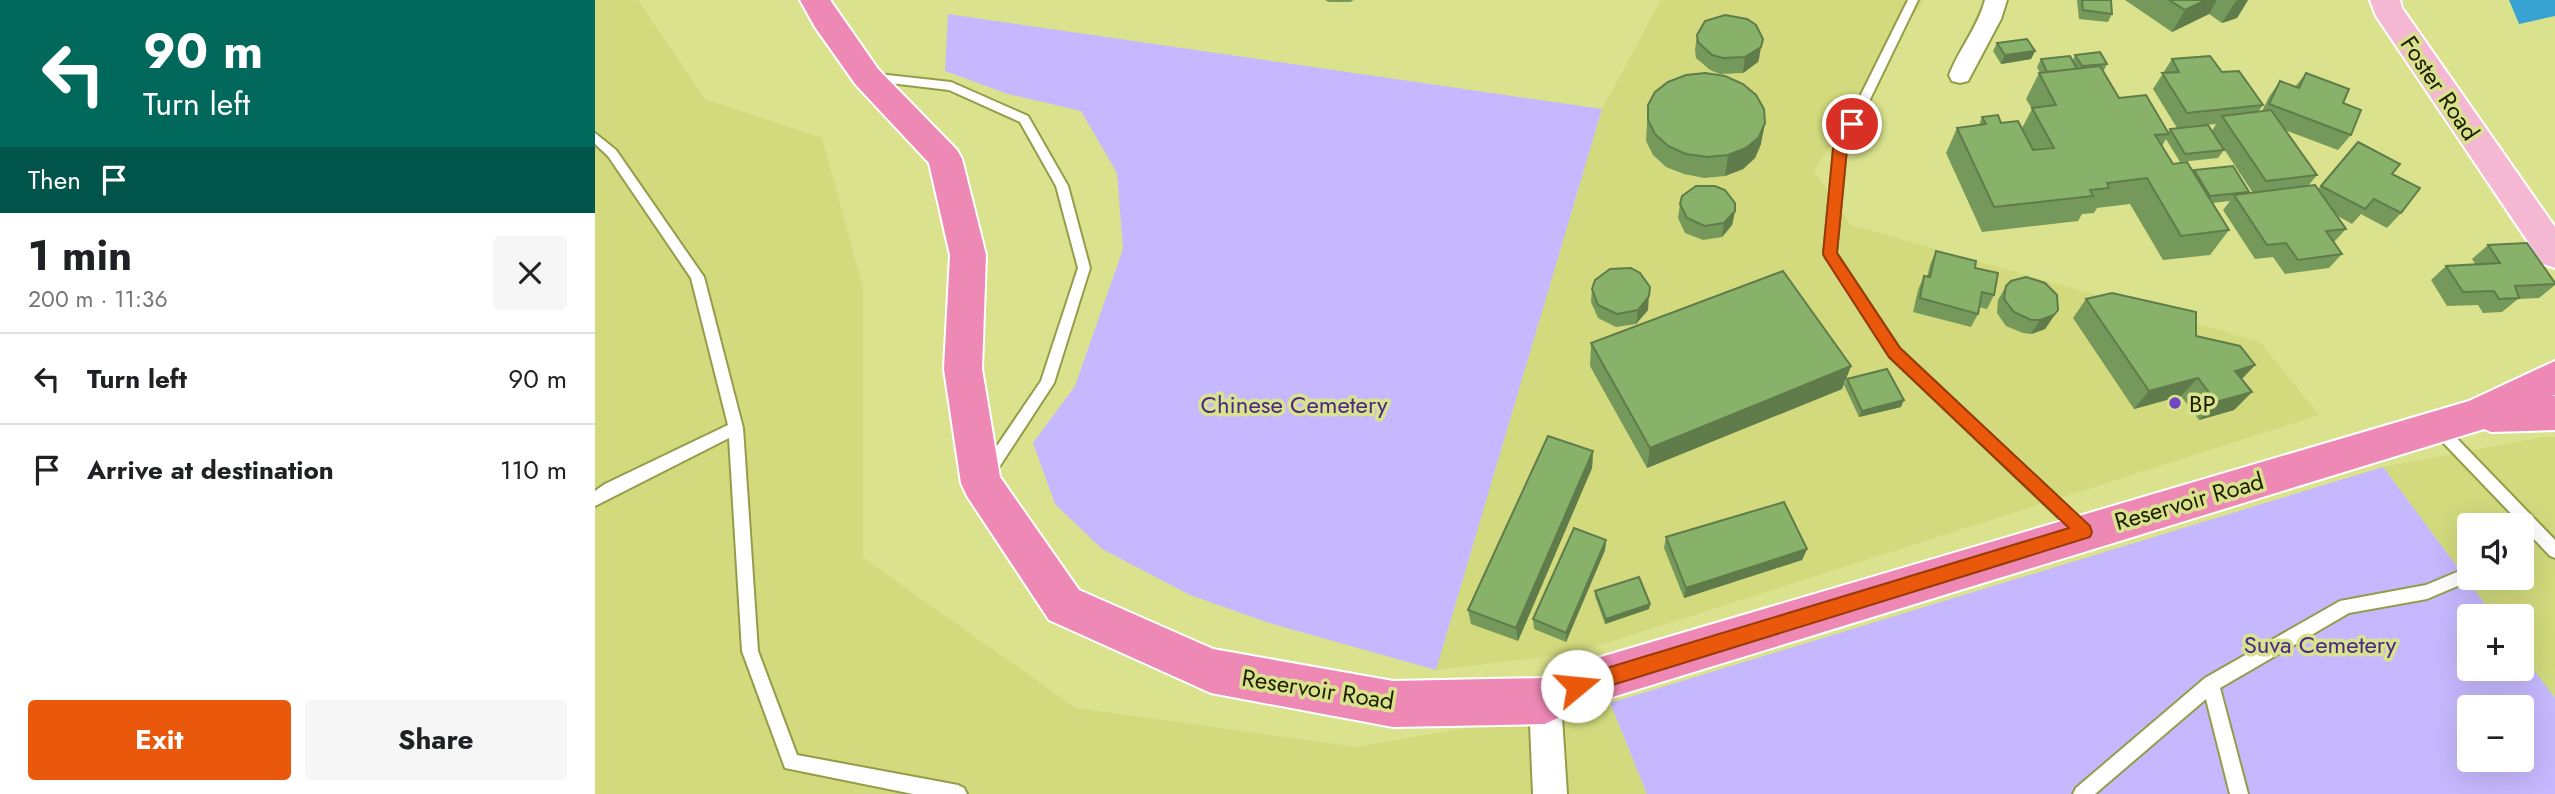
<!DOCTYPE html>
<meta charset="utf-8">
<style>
body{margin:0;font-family:Jost,sans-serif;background:#f6f6f6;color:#202124;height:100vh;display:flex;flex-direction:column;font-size:26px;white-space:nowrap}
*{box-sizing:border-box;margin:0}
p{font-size:23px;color:#757577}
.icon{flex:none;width:38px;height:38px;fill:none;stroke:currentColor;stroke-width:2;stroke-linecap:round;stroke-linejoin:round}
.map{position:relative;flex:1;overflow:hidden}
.panel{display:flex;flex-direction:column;background:#fff;width:595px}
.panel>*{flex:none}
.guide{background:#00695c;color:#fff;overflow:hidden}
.buttons{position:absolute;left:1862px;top:513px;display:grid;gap:14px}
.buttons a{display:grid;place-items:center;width:77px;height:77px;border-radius:7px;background:#fff;box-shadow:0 7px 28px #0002;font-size:35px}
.pin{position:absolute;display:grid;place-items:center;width:60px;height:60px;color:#fff;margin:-30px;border:4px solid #fff;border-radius:50%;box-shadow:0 2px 7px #0007}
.me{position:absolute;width:77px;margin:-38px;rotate:73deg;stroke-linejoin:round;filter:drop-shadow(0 0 5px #0008)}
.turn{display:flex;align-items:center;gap:24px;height:147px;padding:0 28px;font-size:32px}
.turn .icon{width:91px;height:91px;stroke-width:2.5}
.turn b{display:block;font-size:49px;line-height:60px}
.then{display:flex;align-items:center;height:66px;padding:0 28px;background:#0003;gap:14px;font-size:26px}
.round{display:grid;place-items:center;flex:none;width:74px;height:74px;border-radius:7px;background:#f6f6f6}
.head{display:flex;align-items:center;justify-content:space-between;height:119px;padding:0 28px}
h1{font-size:42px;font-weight:700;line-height:52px}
.button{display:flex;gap:14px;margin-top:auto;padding:14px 28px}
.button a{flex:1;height:80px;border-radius:7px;background:#ea580c;color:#fff;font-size:28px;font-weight:700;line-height:80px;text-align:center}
.button a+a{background:#f6f6f6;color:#202124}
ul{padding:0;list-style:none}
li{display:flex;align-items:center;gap:21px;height:91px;padding:0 28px;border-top:2px solid #e0e0e0}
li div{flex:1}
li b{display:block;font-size:26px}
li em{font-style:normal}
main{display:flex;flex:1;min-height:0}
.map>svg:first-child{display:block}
.built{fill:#d2da7d;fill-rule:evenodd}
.green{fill:#c5b8fe;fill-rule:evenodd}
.water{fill:#38a2d3}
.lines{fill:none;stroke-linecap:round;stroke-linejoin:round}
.lane-casing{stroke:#959c49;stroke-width:4}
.street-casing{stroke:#959c49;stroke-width:4}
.primary-casing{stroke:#fff;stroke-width:4}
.highway-casing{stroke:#fff;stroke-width:4}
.lane{fill:#fff;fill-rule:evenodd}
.street{fill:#fff;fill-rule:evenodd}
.primary{fill:#f5b8d3;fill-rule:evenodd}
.highway{fill:#ee89b5;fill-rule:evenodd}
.wall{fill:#75985b}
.shaded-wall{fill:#5f7c4a}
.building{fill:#88b16a;stroke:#5f7c4a;stroke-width:2}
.route{fill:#ea580c;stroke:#983908;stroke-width:2}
.poi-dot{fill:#6e49c2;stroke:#dae28d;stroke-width:2.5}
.labels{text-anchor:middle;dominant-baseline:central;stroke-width:7;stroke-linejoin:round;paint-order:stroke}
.street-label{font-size:24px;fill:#1e2000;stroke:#dae28d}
.poi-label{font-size:24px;fill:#1e2000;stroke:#dae28d;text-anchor:start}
.park-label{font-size:24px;fill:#482987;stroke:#dae28d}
</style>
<main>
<section class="panel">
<div class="guide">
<div class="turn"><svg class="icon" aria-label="left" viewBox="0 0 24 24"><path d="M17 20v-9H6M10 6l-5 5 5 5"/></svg><div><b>90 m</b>Turn left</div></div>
<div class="then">Then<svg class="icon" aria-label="arrive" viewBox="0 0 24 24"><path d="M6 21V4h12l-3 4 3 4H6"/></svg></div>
</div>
<div class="head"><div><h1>1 min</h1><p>200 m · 11:36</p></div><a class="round"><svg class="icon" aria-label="close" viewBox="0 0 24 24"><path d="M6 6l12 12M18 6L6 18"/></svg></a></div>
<ul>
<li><svg class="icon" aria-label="left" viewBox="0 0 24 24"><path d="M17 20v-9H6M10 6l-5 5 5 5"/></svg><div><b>Turn left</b></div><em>90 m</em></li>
<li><svg class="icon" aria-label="arrive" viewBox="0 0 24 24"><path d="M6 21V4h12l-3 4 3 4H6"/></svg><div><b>Arrive at destination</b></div><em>110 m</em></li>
</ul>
<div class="button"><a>Exit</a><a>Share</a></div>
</section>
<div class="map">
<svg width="1960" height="794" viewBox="0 0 1960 794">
<rect width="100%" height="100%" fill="#dae28d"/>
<g class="built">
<path d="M 0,0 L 43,0 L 110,99 L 227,138 L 268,288 L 268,558 L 481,708 L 761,747 L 1015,703 L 1052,794 L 0,794 Z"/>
<path d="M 1066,0 L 1329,0 L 1219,171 L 1256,225 L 1665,342 L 1724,415 L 980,653 L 841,670 L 1007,109 Z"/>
<path d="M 1948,437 L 1960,437 L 1960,698 L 1927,654 L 1927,616 L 1899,616 L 1788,467 ZM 1874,525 L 1927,525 L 1927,578 L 1874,578 Z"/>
</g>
<g class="green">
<path d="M 353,14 L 1007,109 L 841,670 L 674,623 L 595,595 L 507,549 L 460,504 L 438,443 L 480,386 L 528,249 L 522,173 L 486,111 L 413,94 L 350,71 Z"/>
<path d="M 1788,467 L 1899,616 L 1874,616 L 1874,668 L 1927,668 L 1927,654 L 1960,698 L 1960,794 L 1052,794 L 1015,703 ZM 1874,707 L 1927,707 L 1927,760 L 1874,760 Z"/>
</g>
<path class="water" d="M 1914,0 L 1960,0 L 1960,16 L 1924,24 Z"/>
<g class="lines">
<defs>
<g id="lane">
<path d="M 1313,0 L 1323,0 L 1251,149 L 1241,253 L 1305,349 L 1493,526 L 1496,531 L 1493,536 L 1488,538 L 1483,536 L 1295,357 L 1229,254 L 1239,149 Z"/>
<path d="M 274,73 L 356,82 L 433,116 L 473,186 L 495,268 L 459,383 L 397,478 L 392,479 L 387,478 L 385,473 L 387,468 L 446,381 L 483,268 L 461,186 L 425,122 L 354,90 L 270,80 L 268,77 Z"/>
<path d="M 0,133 L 21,150 L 109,277 L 148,428 L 163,651 L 202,755 L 363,785 L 369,788 L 372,794 L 318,794 L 190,768 L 147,651 L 134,438 L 0,506 L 0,491 L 10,484 L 133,425 L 96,278 L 13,156 L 0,144 Z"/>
<path d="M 1843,422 L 1848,424 L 1960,540 L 1960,558 L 1955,556 L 1939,539 L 1927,547 L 1927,531 L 1929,529 L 1927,525 L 1838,432 L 1836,428 L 1838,424 Z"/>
<path d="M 1874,567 L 1874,578 L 1880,578 L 1879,579 L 1832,599 L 1754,613 L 1625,688 L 1653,794 L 1635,794 L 1611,699 L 1500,794 L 1478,794 L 1481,788 L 1610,678 L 1745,601 L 1831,585 Z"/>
</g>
<g id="street">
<path d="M 1390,0 L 1412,0 L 1406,19 L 1373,81 L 1365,83 L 1357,81 L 1354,75 C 1364,49 1383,27 1390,0 Z"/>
<path d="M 950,685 L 962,689 L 966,701 L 972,794 L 938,794 L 934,701 L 938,689 Z"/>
</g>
<path id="primary" d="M 1775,0 L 1805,0 L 1807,8 L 1960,227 L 1960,268 L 1948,264 L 1781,16 Z"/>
<path id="highway" d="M 205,0 L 235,0 L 283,69 L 362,150 L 367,159 L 391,255 L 387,369 L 405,477 L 484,590 L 618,649 L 798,681 L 948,678 L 982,664 L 1874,401 L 1960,361 L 1960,395 L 1957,396 L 1960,396 L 1960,430 L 1896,432 L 1889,429 L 988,706 L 950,724 L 798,727 L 616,693 L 454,620 L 372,496 L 366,483 L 349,369 L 355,255 L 334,163 L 261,85 L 220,27 Z"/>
</defs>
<use href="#lane" class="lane-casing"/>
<use href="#street" class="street-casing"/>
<use href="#primary" class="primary-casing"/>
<use href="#highway" class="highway-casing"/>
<use href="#lane" class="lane"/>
<use href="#street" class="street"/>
<use href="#primary" class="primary"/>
<use href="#highway" class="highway"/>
</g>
<g class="wall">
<path d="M 730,0 L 759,0 L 755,2 L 734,2 Z"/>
<path d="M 1482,0 L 1516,0 L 1517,14 L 1513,22 L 1484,19 Z"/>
<path d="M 1530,0 L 1653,0 L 1642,18 L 1627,23 L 1614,14 L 1577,32 Z"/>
<path d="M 1102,35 L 1165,55 L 1163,62 L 1148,73 L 1125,74 L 1115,70 L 1101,58 L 1100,50 Z"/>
<path d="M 1402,43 L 1440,51 L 1436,59 L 1406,64 L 1398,51 Z"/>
<path d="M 1480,55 L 1512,64 L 1508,72 L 1524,98 L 1573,132 L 1575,129 L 1629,150 L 1623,158 L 1585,162 L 1571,139 L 1567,146 L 1578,164 L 1598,172 L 1599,170 L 1654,192 L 1653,193 L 1658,193 L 1617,131 L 1621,124 L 1582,128 L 1558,89 L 1577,59 L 1627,72 L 1668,105 L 1663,112 L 1667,111 L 1674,97 L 1685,81 L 1700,87 L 1711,73 L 1748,103 L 1756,135 L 1743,150 L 1690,130 L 1722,175 L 1713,186 L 1723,189 L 1763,142 L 1797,174 L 1806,213 L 1792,228 L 1766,214 L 1757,224 L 1741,215 L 1751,229 L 1739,242 L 1747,254 L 1734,268 L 1690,274 L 1678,257 L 1660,259 L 1628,210 L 1635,201 L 1617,203 L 1634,230 L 1615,255 L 1568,260 L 1535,204 L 1502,208 L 1499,213 L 1487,214 L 1483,221 L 1387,232 L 1351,153 L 1362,128 L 1384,125 L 1387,117 L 1427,128 L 1437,109 L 1431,99 L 1444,73 L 1445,73 L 1442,67 L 1446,59 L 1478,60 Z"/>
<path d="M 1053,105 L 1166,144 L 1160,158 L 1148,169 L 1130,176 L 1109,178 L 1089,174 L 1071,167 L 1058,155 L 1051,141 Z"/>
<path d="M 1085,204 L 1140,211 L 1137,225 L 1127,237 L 1108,240 L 1090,233 L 1083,218 Z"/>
<path d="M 1893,245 L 1960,283 L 1960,285 L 1944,298 L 1923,299 L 1907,312 L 1888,313 L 1883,305 L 1852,306 L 1836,280 L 1851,266 L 1881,265 L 1877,259 Z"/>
<path d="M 1341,251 L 1380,268 L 1399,295 L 1392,309 L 1384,307 L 1383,314 L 1376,327 L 1318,312 L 1323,290 L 1329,276 L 1332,277 L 1335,265 Z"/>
<path d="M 1411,286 L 1463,310 L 1450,329 L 1436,334 L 1428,333 L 1411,326 L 1402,313 L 1403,300 Z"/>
<path d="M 997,289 L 1053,310 L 1041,324 L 1021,327 L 1003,318 L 996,302 Z"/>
<path d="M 1491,299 L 1601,336 L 1660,365 L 1647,379 L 1657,392 L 1639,410 L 1604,420 L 1586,396 L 1539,409 L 1478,318 Z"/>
<path d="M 996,343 L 1256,366 L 1247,389 L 1052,468 L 995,366 Z"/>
<path d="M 1252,379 L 1306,407 L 1264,417 L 1249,385 Z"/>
<path d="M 998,451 L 997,468 L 923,641 L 876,624 L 873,610 Z"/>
<path d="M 1071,537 L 1212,549 L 1207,560 L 1089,598 L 1069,548 Z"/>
<path d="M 1011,540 L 1010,550 L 971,642 L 939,629 L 938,619 Z"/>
<path d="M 1000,591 L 1055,604 L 1054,609 L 1010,624 L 1000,596 Z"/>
</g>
<g class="shaded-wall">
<path d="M 1611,0 L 1622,0 L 1614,14 L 1577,32 L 1590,10 Z"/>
<path d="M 1644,0 L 1653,0 L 1642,18 L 1627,23 L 1641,1 Z"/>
<path d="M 1168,39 L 1163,62 L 1148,73 L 1150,57 Z"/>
<path d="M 1440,51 L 1436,59 L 1406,64 L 1410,55 Z"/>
<path d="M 1170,123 L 1166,144 L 1160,158 L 1148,169 L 1130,176 L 1133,155 Z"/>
<path d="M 1140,211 L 1137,225 L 1127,237 L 1129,223 Z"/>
<path d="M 1054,296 L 1053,310 L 1041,324 L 1043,310 Z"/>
<path d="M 1463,310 L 1450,329 L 1436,334 L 1445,320 Z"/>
<path d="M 1660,365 L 1642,384 L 1640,371 Z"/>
<path d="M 1256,366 L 1247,389 L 1052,468 L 1055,448 Z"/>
<path d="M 1603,378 L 1586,396 L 1539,409 L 1554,391 Z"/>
<path d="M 1657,392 L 1639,410 L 1604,420 L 1621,402 Z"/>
<path d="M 1309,400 L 1306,407 L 1264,417 L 1267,411 Z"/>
<path d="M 998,451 L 997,468 L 923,641 L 921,628 Z"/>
<path d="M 1011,540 L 1010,550 L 971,642 L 971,633 Z"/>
<path d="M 1212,549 L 1207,560 L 1089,598 L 1091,588 Z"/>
<path d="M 1055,604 L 1054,609 L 1010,624 L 1011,619 Z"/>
</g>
<g class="building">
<path d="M 1487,0 L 1516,0 L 1517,14 L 1488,10 Z"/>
<path d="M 1574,0 L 1611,0 L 1590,10 Z"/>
<path d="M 1130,15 L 1152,19 L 1161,25 L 1168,39 L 1166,47 L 1150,57 L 1128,58 L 1117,55 L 1103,42 L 1102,35 L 1110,21 Z"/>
<path d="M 1432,39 L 1440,51 L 1410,55 L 1402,43 Z"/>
<path d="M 1505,52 L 1512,64 L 1487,66 L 1480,55 Z"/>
<path d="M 1475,56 L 1482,69 L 1452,72 L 1446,59 Z"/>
<path d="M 1615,56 L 1627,72 L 1644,71 L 1668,105 L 1592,113 L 1567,73 L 1584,72 L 1577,59 Z"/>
<path d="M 1505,66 L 1524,98 L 1551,95 L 1574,134 L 1560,135 L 1578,164 L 1592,162 L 1634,230 L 1586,236 L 1552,178 L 1512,183 L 1514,188 L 1495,190 L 1498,196 L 1399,207 L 1362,128 L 1391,124 L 1387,117 L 1403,115 L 1406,123 L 1423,121 L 1438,150 L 1459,148 L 1437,108 L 1461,105 L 1444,73 Z"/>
<path d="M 1110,73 L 1130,76 L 1148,84 L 1161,95 L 1169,109 L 1170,123 L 1164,137 L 1151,148 L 1133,155 L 1112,157 L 1091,154 L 1073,146 L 1060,134 L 1053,120 L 1053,105 L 1060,92 L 1073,82 L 1091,75 Z"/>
<path d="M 1711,73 L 1754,89 L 1748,103 L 1766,110 L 1756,135 L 1674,104 L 1685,81 L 1704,88 Z"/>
<path d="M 1676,110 L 1722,175 L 1671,181 L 1627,116 Z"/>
<path d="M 1613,125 L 1629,150 L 1590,154 L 1575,129 Z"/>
<path d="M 1763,142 L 1805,164 L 1797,174 L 1825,188 L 1806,213 L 1779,199 L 1770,209 L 1726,186 Z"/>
<path d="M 1638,166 L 1654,192 L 1615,196 L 1599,170 Z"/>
<path d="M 1720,185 L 1751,229 L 1731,231 L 1747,254 L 1703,260 L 1691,243 L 1672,245 L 1639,195 Z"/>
<path d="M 1101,186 L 1120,186 L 1130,190 L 1140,203 L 1140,211 L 1129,223 L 1110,226 L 1092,218 L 1085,204 L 1087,196 Z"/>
<path d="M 1932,243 L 1960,283 L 1960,284 L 1920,286 L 1924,298 L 1904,299 L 1899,291 L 1868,292 L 1851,266 L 1905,263 L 1893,245 Z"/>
<path d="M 1341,251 L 1381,261 L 1380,268 L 1403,273 L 1399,295 L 1387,292 L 1383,314 L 1325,298 L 1329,276 L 1335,277 Z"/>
<path d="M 1036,268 L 1045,273 L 1055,287 L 1054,296 L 1043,310 L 1022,314 L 1003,305 L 997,289 L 1000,280 L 1015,269 Z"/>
<path d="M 1188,271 L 1256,366 L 1055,448 L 996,343 Z"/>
<path d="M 1431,277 L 1450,283 L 1462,295 L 1463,310 L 1459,315 L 1445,320 L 1436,320 L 1419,312 L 1409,299 L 1411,286 L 1416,281 Z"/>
<path d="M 1517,293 L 1601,312 L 1601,336 L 1645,346 L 1660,365 L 1640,371 L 1657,392 L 1621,402 L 1603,378 L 1554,391 L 1491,299 Z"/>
<path d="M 1292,369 L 1309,400 L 1267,411 L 1252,379 Z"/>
<path d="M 953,436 L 998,451 L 921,628 L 873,610 Z"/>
<path d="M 1189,502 L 1212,549 L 1091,588 L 1071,537 Z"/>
<path d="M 979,528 L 1011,540 L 971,633 L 938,619 Z"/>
<path d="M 1044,577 L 1055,604 L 1011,619 L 1000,591 Z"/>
</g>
<path class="route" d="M 1257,119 L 1264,124 L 1252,149 L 1242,253 L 1305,348 L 1495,526 L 1497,532 L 1495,537 L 982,696 L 975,693 L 972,686 L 975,680 L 982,677 L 1474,528 L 1294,357 L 1230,258 L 1228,254 L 1238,149 L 1252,121 Z"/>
<circle class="poi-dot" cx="1580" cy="403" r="7"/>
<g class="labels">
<g class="street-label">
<text transform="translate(1845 88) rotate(56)">Foster Road</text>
<text transform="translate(1594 501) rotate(-16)">Reservoir Road</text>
<text transform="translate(723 689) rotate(9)">Reservoir Road</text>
</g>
<g class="poi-label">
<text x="1594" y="403">BP</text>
</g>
<g class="park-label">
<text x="699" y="404">Chinese Cemetery</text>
<text x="1725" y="644">Suva Cemetery</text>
</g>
</g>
</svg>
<div class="buttons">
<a><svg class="icon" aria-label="sound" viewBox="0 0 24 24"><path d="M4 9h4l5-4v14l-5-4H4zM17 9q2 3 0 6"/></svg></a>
<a>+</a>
<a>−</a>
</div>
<div class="pin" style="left:1257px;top:124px;background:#d93025"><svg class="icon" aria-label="arrive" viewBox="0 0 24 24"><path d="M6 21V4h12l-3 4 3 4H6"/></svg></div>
<svg class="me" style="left:982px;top:686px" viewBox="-20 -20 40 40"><circle r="19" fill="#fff"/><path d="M0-13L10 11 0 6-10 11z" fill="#ea580c"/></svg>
</div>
</main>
